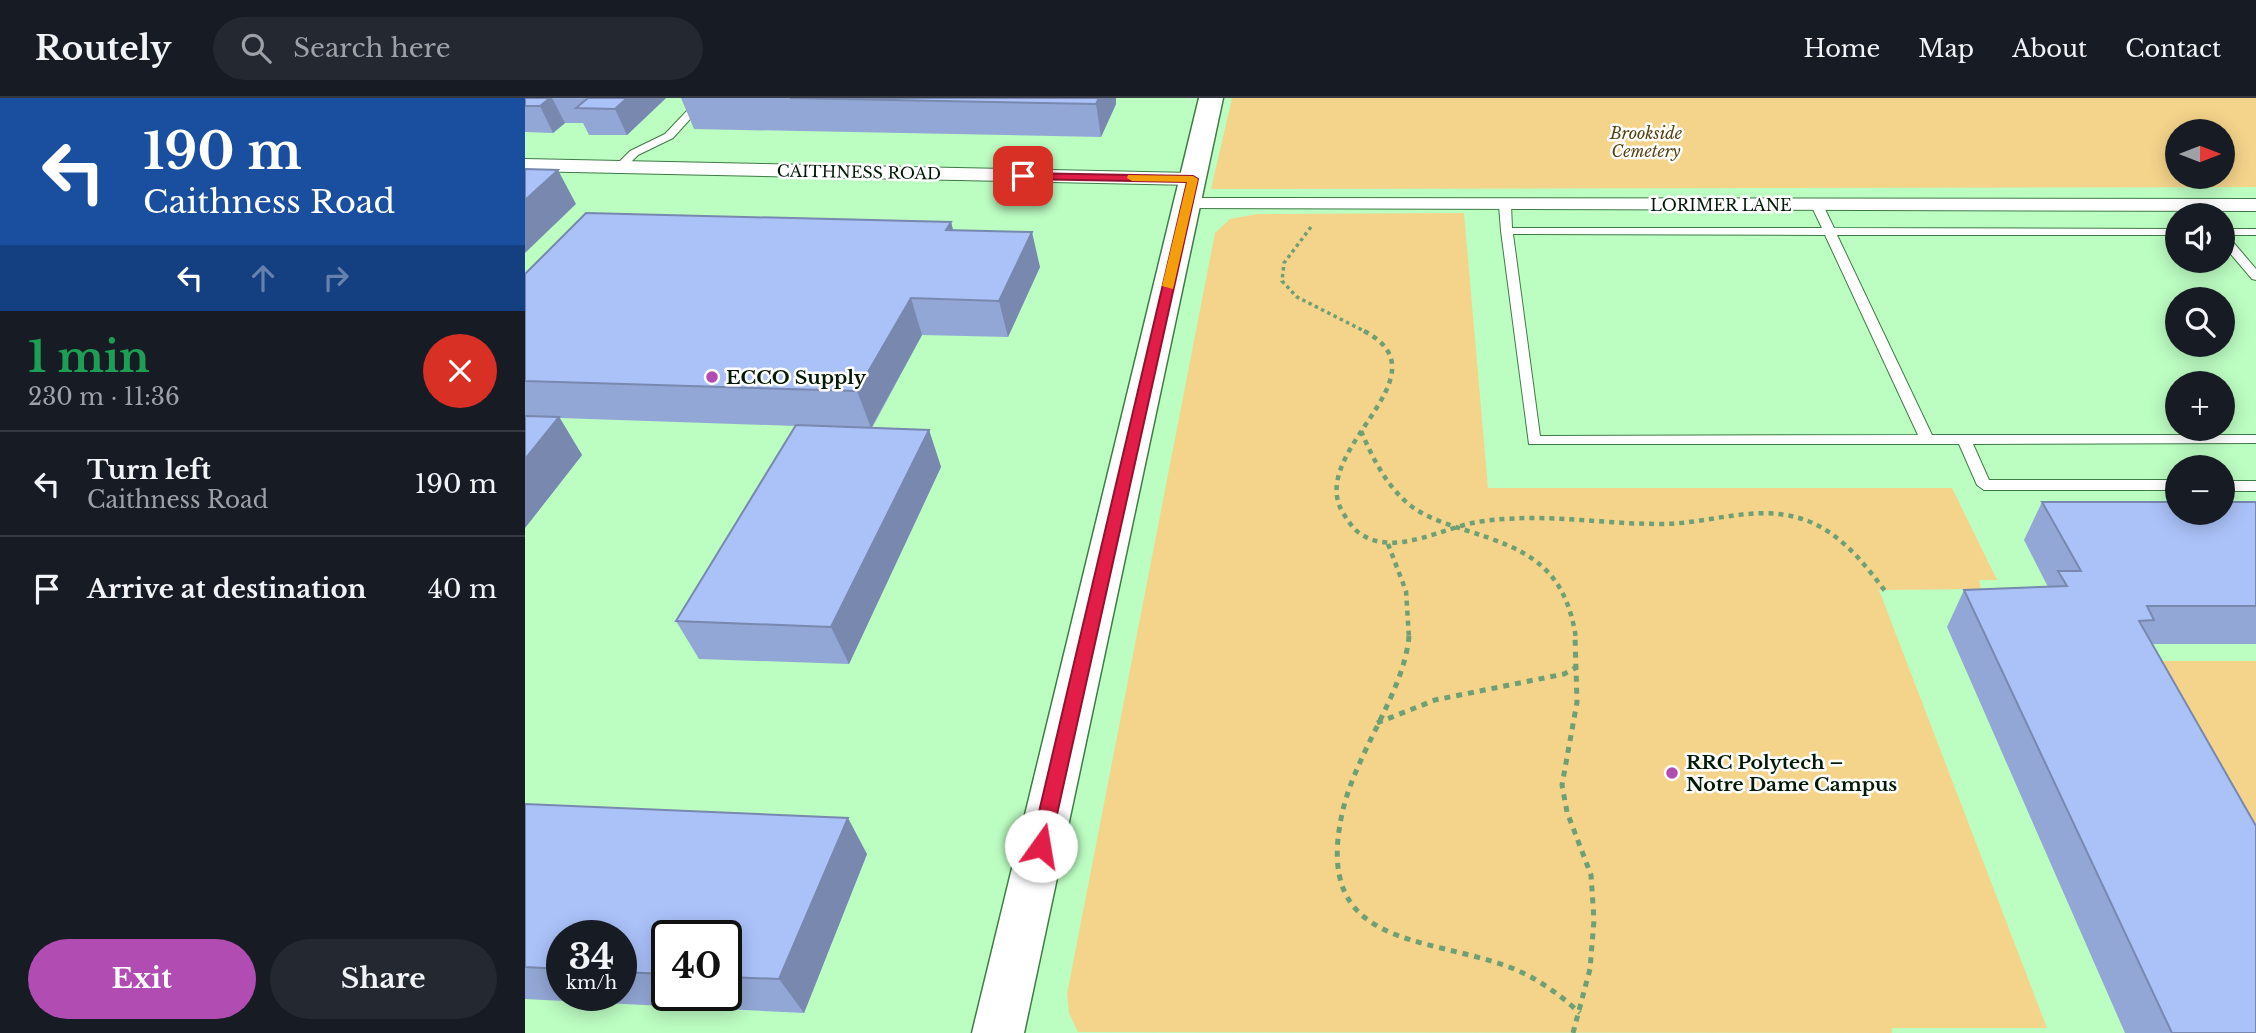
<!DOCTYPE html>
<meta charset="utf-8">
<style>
body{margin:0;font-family:"Libre Baskerville",serif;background:#242831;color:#f1f3f6;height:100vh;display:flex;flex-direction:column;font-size:26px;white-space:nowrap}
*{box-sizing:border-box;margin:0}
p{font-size:23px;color:#9ea1a6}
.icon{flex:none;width:38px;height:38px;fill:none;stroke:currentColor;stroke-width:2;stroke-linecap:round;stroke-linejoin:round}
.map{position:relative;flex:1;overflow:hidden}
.panel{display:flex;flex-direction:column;background:#171b24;width:525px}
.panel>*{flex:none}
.hud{background:#1a4fa0;color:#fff;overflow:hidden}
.needle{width:46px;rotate:90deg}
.buttons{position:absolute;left:1640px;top:21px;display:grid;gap:14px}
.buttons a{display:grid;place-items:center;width:70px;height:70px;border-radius:50%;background:#171b24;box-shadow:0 4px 18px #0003;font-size:35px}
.speed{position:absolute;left:21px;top:822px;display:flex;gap:14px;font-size:35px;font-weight:700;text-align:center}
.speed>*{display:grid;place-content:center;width:91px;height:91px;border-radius:50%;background:#171b24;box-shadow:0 4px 18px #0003;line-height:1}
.speed small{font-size:18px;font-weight:400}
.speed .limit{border:4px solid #111;border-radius:10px;background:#fff;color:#111}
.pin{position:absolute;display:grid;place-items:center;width:60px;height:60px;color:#fff;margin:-30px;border-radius:14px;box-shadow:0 4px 10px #0006}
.me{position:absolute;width:77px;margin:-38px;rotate:13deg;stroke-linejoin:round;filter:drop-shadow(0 0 5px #0008)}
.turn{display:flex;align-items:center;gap:24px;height:147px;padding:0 28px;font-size:32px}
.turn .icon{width:91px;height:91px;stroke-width:2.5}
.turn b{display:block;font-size:49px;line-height:60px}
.lanes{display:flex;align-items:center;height:66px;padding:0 28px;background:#0003;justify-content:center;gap:35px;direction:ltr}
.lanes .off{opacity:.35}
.round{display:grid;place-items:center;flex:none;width:74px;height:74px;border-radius:37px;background:#242831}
.summary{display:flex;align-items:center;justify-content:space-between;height:119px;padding:0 28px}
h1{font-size:42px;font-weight:700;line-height:52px;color:#1e9e55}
.button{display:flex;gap:14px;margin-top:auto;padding:14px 28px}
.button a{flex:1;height:80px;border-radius:42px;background:#b04cb2;color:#fff;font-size:28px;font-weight:700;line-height:80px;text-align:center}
.button a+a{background:#242831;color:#f1f3f6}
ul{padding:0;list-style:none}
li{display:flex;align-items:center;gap:21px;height:105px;padding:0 28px;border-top:2px solid #363941}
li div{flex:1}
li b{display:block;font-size:26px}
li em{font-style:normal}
header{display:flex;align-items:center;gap:42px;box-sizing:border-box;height:98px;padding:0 35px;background:#171b24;border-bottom:2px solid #363941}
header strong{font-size:33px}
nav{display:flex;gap:38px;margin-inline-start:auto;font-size:24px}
.search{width:490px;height:63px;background:#242831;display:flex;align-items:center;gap:18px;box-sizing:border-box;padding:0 24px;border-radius:38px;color:#9ea1a6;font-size:26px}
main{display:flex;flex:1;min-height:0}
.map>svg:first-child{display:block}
.green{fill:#f4d48b;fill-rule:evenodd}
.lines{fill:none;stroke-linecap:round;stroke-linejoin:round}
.service-casing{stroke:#3e7b46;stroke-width:2}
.minor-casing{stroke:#3e7b46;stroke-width:2}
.tertiary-casing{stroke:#3e7b46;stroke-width:3}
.path-far2{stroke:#6f9f74;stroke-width:3.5;stroke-dasharray:3.5 3.5;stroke-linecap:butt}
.path-far1{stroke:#6f9f74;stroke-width:4.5;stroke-dasharray:5 5;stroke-linecap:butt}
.path{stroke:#6f9f74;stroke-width:5;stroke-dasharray:6 6;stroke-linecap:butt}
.service{fill:#fff;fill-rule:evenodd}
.minor{fill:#fff;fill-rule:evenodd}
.tertiary{fill:#fff;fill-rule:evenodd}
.wall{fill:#93a7d6;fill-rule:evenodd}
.shaded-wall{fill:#7888ae}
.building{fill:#abc2f9;stroke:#7888ae;stroke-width:2}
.route{fill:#e11d48;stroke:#92132f;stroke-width:2}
.slow{fill:#f59e0b}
.poi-dot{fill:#b04cb2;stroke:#fff;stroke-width:2.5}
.labels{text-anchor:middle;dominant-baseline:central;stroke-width:5;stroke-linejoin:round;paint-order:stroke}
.far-park-label{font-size:16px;font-style:italic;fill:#564312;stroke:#fff}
.far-street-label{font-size:16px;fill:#021a05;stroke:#fff}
.poi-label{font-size:19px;font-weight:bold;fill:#021a05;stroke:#fff;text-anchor:start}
</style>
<header>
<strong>Routely</strong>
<div class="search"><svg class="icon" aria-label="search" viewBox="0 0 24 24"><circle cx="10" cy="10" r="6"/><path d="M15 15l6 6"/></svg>Search here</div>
<nav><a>Home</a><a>Map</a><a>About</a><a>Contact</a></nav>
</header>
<main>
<section class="panel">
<div class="hud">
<div class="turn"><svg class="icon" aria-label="left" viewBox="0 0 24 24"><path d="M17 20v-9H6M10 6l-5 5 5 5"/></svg><div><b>190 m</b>Caithness Road</div></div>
<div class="lanes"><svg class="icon" aria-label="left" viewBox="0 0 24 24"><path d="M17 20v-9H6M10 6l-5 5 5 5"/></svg><svg class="icon off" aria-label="ahead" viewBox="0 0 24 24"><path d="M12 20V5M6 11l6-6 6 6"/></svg><svg class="icon off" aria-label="right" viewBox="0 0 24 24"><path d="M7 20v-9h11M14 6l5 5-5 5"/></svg></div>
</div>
<div class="summary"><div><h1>1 min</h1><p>230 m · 11:36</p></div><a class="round" style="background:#d93025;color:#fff"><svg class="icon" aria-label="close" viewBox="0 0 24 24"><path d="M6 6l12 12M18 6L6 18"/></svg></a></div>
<ul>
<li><svg class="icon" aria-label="left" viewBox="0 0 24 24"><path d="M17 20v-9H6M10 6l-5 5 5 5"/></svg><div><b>Turn left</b><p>Caithness Road</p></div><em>190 m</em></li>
<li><svg class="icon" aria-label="arrive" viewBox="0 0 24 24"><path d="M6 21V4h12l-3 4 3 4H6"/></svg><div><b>Arrive at destination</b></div><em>40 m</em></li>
</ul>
<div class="button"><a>Exit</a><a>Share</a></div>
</section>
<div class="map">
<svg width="1731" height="935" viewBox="0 0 1731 935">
<rect width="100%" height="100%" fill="#bcfdc2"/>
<g class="green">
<path d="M 707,0 L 1731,0 L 1731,89 L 686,91 ZM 1698,33 L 1698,79 L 1652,79 L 1652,33 Z"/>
<path d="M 939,115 L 963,390 L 1427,390 L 1472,482 L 1454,482 L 1456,491 L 1354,492 L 1522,930 L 1367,930 L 1367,935 L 553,934 L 544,915 L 542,896 L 690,135 L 705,121 L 732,116 Z"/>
<path d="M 1617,563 L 1731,563 L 1731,744 Z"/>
</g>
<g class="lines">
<defs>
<g id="service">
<path d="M 174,0 L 184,0 L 148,40 L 113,57 L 99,71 L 91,71 L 91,67 L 105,53 L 140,36 Z"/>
<path d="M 980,104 L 986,107 L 987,130 L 1297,130 L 1286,107 L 1292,104 L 1298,107 L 1309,130 L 1652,131 L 1652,137 L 1312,137 L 1407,337 L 1731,337 L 1731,345 L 1448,346 L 1464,382 L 1652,382 L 1652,392 L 1459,392 L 1452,387 L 1434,346 L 1004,346 L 976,133 L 974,107 ZM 988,136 L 1300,137 L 1393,337 L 1015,338 Z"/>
<path d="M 1698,131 L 1731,131 L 1731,137 L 1702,137 L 1731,171 L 1731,182 L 1727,181 L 1698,147 Z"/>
<rect x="1698" y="383" width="33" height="10"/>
</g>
<g id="minor">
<path d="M 0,61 L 668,75 L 678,81 L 668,87 L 0,73 Z"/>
<path d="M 662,100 L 1731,101 L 1731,113 L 655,110 L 651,106 Z"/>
</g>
<path id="tertiary" d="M 674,0 L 698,0 L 499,935 L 447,935 Z"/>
</defs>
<use href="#service" class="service-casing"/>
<use href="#minor" class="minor-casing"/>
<use href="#tertiary" class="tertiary-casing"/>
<path class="path-far2" d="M 786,129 L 759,165 L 757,183 L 772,199 L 843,235"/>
<g class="path-far1">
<path d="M 839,233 C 926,278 780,352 818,415 C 824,424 829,433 839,438 C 872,457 918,430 952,424 C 1018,414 1071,426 1136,426 C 1186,426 1233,404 1283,423 C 1316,436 1339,465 1360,493"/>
<path d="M 836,333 C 848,361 862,389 886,408 C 902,420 922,426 940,432 C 1004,452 1040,469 1051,540"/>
<path d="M 863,446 L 881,493 L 884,540"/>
</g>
<g class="path">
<path d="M 884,538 C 879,595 830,655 817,716 C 788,850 898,837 984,869 C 1011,879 1034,896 1055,915"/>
<path d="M 852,625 L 910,602 L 1039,576 L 1052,569"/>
<path d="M 1048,935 L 1065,871 L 1069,822 L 1066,777 L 1042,714 L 1037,687 L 1052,604 L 1050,538"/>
</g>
<use href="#service" class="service"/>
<use href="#minor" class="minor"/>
<use href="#tertiary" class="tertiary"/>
</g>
<g class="wall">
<path d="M 0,0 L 141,0 L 102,37 L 64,37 L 58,25 L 40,25 L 28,35 L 0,34 Z"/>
<path d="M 156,0 L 591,0 L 591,6 L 576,39 L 169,31 Z"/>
<path d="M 426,124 L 428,132 L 515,169 L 483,239 L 397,237 L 347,330 L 404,332 L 416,369 L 324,566 L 174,561 L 151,523 L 271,328 L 35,320 L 57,357 L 0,430 L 0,176 Z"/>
<path d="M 1517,404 L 1731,404 L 1731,546 L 1627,546 L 1731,935 L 1600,935 L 1422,529 L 1439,492 L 1523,489 L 1499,442 Z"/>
<path d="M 0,706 L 342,756 L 279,915 L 0,901 ZM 37,838 L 96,838 L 96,898 L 37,898 ZM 142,838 L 201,838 L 201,898 L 142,898 Z"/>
</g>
<g class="shaded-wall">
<path d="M 25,0 L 27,0 L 40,25 L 28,35 L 15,8 Z"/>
<path d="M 102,0 L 141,0 L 102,37 L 90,11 Z"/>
<path d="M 574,0 L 591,0 L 591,6 L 576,39 L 571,6 Z"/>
<path d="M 33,72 L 51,106 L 0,155 L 0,102 Z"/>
<path d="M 426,124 L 435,160 L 421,132 Z"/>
<path d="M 507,134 L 515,169 L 483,239 L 474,203 Z"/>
<path d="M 386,200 L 397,237 L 346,330 L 332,293 Z"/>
<path d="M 34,319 L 57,357 L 0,430 L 0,361 Z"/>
<path d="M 404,332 L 416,369 L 324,566 L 306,529 Z"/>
<path d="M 323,720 L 342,756 L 279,915 L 254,881 Z"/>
</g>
<g class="building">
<path d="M 0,0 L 25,0 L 15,8 L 0,8 Z"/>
<path d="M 63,0 L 102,0 L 90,11 L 51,10 Z"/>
<path d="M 265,0 L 574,0 L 571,6 Z"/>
<path d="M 0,71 L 33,72 L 0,102 Z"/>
<path d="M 61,115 L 426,124 L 421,132 L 507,134 L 474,203 L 386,200 L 332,293 L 0,283 L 0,176 Z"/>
<path d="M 0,318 L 34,319 L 0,361 Z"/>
<path d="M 271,327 L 404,332 L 306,529 L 151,523 Z"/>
<path d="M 1517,404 L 1652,404 L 1652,415 L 1698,415 L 1698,404 L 1731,404 L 1731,508 L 1622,508 L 1629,522 L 1614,523 L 1731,728 L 1731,935 L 1647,935 L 1439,492 L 1542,488 L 1533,473 L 1556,473 Z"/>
<path d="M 0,706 L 323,720 L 254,881 L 201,879 L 201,838 L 142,838 L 142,876 L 96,874 L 96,838 L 37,838 L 37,871 L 0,869 Z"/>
</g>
<path class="route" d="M 494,75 L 668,78 L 673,81 L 525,748 L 522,754 L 516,756 L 509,754 L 506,748 L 662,84 L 498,81 L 493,78 Z"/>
<path class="slow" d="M 603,77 L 668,78 L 673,81 L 648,191 L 637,188 L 662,84 L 607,83 L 602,80 Z"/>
<g class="poi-dot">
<circle cx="187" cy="279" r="7"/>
<circle cx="1147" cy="675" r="7"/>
</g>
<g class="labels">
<g class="far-park-label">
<text x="1121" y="35">Brookside<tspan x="1121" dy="18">Cemetery</tspan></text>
</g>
<g class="far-street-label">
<text transform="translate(334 74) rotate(1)">CAITHNESS ROAD</text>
<text x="1196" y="107">LORIMER LANE</text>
</g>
<g class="poi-label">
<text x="201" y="279">ECCO Supply</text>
<text x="1161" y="664">RRC Polytech –<tspan x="1161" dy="22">Notre Dame Campus</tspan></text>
</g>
</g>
</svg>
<div class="buttons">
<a><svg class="needle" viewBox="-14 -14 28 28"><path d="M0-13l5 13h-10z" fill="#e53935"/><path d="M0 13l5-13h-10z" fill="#9ea1a6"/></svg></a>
<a><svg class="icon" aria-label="sound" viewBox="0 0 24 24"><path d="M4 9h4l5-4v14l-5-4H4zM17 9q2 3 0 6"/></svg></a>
<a><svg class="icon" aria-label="search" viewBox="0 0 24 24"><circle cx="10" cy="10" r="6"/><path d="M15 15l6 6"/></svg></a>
<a>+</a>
<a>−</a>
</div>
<div class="speed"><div>34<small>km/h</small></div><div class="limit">40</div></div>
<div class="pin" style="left:498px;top:78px;background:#d93025"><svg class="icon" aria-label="arrive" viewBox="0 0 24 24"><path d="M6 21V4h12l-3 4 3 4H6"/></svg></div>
<svg class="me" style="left:516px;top:748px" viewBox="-20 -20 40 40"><circle r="19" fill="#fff"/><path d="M0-13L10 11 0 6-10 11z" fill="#e11d48"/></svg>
</div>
</main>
